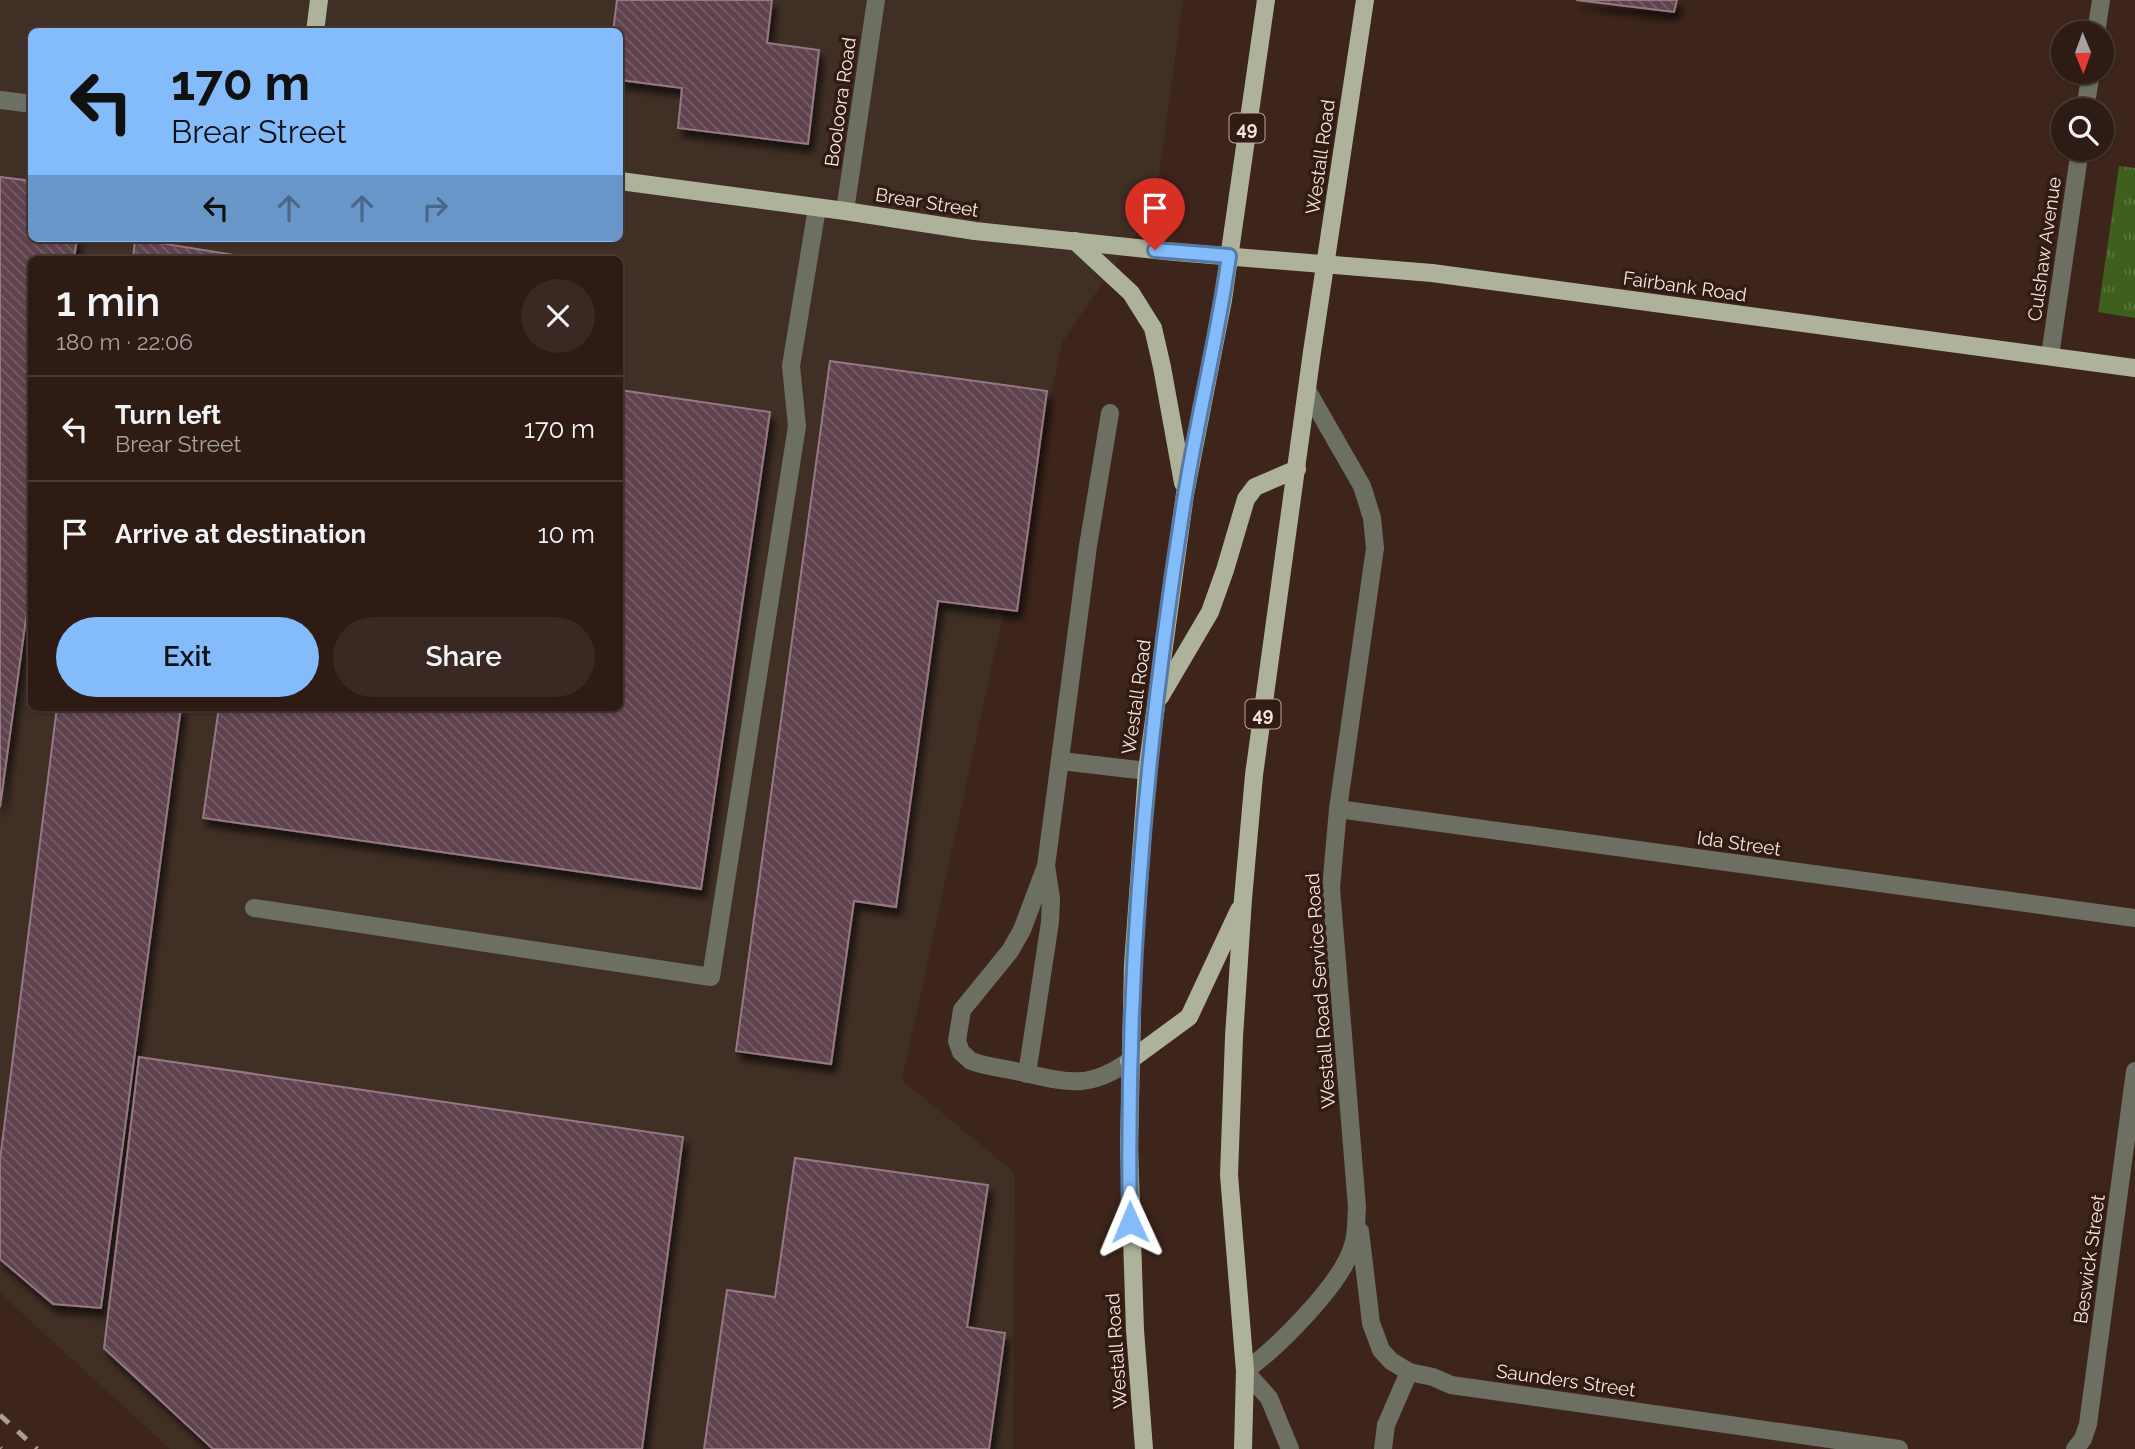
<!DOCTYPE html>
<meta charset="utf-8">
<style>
body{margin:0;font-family:Raleway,sans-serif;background:#3a2922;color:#f1f3f6;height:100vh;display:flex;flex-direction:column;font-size:26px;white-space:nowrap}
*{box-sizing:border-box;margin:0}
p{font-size:23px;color:#a7a1a0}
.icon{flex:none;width:38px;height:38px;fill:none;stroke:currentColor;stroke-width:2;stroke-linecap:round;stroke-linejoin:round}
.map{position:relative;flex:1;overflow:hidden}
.side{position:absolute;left:28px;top:256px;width:595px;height:455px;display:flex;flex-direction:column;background:#2e1c14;border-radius:10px;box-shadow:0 2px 5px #0004,0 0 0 2px #493a34}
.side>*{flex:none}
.hud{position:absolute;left:28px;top:28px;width:595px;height:214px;border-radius:10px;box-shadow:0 2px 5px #0004,0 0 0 2px #493a34;background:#84bcfb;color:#111;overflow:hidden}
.needle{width:46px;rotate:179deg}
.controls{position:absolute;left:2051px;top:21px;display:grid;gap:14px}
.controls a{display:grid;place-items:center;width:63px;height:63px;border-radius:50%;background:#2e1c14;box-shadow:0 2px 5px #0004,0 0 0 2px #493a34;font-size:35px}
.pin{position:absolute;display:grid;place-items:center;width:60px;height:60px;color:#fff;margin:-72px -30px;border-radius:50% 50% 50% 0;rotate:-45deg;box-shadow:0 0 7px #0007}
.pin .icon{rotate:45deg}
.me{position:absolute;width:77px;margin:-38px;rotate:359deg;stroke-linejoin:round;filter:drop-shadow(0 0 5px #0008)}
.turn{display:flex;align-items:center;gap:24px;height:147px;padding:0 28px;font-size:32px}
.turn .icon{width:91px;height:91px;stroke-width:2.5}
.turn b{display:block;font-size:49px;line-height:60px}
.lanes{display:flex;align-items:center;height:66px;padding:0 28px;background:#0003;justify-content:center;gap:35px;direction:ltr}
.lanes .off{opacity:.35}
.round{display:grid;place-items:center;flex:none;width:74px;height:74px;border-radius:37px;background:#3a2922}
.overview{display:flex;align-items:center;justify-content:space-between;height:119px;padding:0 28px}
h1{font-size:42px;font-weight:600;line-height:52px}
.action{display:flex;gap:14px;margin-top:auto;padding:14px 28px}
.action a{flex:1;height:80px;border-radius:42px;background:#84bcfb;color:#111;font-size:28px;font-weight:600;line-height:80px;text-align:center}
.action a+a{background:#3a2922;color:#f1f3f6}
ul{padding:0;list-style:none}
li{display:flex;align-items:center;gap:21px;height:105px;padding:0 28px;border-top:2px solid #493a34}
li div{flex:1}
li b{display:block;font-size:26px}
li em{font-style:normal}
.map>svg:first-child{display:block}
.commercial{fill:#402f25;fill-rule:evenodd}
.park{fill:url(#park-tufts)}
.building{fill:url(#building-back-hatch);stroke:#967884;stroke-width:2;filter:url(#shadow)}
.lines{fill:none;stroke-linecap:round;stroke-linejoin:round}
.minor{stroke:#6d6f63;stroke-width:18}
.major{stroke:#afb29a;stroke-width:18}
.rail{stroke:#af9c94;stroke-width:5;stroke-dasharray:12 12;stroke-linecap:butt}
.route-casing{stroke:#567aa3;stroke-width:18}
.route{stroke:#84bcfb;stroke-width:12}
.labels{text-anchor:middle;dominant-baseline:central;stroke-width:7;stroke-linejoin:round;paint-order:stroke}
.shield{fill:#321b12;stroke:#bba9a2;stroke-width:2}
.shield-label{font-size:18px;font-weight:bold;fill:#f6e6df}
.street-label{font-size:19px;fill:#f6e6df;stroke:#321b12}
</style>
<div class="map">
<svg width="2135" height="1449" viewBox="0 0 2135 1449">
<defs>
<pattern id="park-tufts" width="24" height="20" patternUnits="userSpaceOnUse" patternTransform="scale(1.75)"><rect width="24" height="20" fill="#3f5f1d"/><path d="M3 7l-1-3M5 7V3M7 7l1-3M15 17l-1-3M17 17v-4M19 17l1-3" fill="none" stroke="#5b763d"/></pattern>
<pattern id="building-back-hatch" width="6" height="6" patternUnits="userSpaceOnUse" patternTransform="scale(1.75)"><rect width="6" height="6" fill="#5e434e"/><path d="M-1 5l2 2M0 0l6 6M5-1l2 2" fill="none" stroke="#765e67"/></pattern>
<filter id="shadow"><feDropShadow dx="4.5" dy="8" stdDeviation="3.5" flood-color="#0009"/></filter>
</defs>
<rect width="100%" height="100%" fill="#3d251b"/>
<path class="commercial" d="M 0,0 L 1183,0 L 1155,205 L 1062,343 L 902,1080 L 1015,1173 L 1013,1449 L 170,1449 L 0,1293 ZM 32,32 L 620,32 L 620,238 L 32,238 ZM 32,259 L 620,259 L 620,707 L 32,707 Z"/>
<path class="park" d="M 2119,166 L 2135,168 L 2135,318 L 2098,312 Z"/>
<g class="building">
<path d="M 617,0 L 772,0 L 767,43 L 819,50 L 808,144 L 678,128 L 682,88 L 620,80 L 620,32 L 613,32 Z"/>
<path d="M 1576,0 L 1677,0 L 1674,12 Z"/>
<path d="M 0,177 L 32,181 L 32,238 L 77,238 L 74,259 L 32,259 L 32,575 L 0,807 Z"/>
<path d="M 135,239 L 241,256 L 241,259 L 133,259 Z"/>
<path d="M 830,361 L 1047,391 L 1017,611 L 938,601 L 896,907 L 854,901 L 831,1064 L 736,1051 Z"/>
<path d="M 620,390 L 770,412 L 701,889 L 203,818 L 219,707 L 620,707 Z"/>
<path d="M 57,707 L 181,707 L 101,1308 L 53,1304 L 0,1259 L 0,1160 Z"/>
<path d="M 139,1057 L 683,1137 L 642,1449 L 213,1449 L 104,1348 Z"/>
<path d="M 795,1158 L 988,1185 L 967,1327 L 1005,1333 L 989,1449 L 704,1449 L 727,1290 L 775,1297 Z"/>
</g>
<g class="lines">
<g class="minor">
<path d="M 2096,33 L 2101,0"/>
<path d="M 0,100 L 32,104"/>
<path d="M 2085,110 L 2091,72"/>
<path d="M 845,211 L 876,0"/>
<path d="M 2050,356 L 2080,149"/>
<path d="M 1110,413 L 1088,546 L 1046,866 L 1022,930 L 1010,951 L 962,1010 L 957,1041 L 961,1052 L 971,1061 C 988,1067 1007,1069 1025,1073 C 1069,1083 1090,1089 1129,1061"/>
<path d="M 1061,761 L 1147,771"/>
<path d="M 1338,809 L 2135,918"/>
<path d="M 254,908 L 711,977 L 797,426 L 791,366 L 817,208"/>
<path d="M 1027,1074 L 1050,922 L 1051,898 L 1046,866"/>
<path d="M 1360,1231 L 1371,1323 L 1381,1350 L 1391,1361 L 1409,1372 L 1433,1377 L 1451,1385 L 1899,1449"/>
<path d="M 1290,1449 L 1269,1398 L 1245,1371 C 1277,1348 1343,1283 1353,1245 C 1357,1233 1356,1220 1357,1207 L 1331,888 L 1338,809 L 1375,548 L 1372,518 L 1362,486 L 1308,392"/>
<path d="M 1383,1449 L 1386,1425 L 1409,1372"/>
<path d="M 2075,1449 L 2083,1439 L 2088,1424 L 2135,1071"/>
</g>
<g class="major">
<path d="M 315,32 L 319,0"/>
<path d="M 620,181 L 845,211 L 975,231 L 1175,252 L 1432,273 L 2135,368"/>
<path d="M 1075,241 L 1131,293 L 1153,328 L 1162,367 L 1183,483"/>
<path d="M 1160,697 L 1210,612 L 1225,570 L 1246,499 L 1255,487 L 1297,469"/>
<path d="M 1129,1061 L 1189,1017 L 1239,910"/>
<path d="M 1144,1449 L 1135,1330 L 1129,1146 L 1133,965 L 1147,771 L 1185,494 L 1223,300 L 1266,0"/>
<path d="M 1243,1449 L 1245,1371 L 1229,1175 L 1234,1037 L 1243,899 L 1254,775 L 1312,352 L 1365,0"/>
</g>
<g class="rail">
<path d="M 0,1415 L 37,1449"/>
<path d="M 0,1448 L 1,1449"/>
</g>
</g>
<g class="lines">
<defs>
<path id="route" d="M 1130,1222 C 1125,977 1146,737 1185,495 C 1198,415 1218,336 1229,256 L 1155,250"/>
</defs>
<use href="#route" class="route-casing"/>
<use href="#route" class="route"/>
</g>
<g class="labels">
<g class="shield">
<rect x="1229.5" y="113.5" width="35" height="29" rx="5"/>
<rect x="1245.5" y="699.5" width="35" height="29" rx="5"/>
</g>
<g class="shield-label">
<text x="1247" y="128">49</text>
<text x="1263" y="714">49</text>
</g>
<g class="street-label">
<text transform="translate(840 102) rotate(-82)">Booloora Road</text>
<text transform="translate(1320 157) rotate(-82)">Westall Road</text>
<text transform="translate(927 202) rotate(9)">Brear Street</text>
<text transform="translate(2044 249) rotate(-82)">Culshaw Avenue</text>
<text transform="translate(1685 286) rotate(8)">Fairbank Road</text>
<text transform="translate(1136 697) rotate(-82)">Westall Road</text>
<text transform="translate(1739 843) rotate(8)">Ida Street</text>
<text transform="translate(1320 991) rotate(-94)">Westall Road Service Road</text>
<text transform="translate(2089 1259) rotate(-82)">Beswick Street</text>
<text transform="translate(1116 1351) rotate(-94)">Westall Road</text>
<text transform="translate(1566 1380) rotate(8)">Saunders Street</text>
</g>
</g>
</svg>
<div class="controls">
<a><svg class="needle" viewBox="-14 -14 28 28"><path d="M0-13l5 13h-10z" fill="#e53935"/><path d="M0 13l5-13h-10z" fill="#a7a1a0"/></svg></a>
<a><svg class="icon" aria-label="search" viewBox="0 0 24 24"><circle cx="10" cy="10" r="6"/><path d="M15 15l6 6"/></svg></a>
</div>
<div class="pin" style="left:1155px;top:250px;background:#d93025"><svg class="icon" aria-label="arrive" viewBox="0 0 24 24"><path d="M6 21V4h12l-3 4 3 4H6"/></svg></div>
<svg class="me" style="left:1130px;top:1222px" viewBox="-20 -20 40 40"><path d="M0-17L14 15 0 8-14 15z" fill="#84bcfb" stroke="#fff" stroke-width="4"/></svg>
<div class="hud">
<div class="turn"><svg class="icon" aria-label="left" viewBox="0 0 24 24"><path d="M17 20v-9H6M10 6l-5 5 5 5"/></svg><div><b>170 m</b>Brear Street</div></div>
<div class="lanes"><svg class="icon" aria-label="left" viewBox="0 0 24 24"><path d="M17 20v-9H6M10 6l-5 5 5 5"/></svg><svg class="icon off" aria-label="ahead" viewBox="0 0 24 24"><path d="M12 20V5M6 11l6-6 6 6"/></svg><svg class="icon off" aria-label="ahead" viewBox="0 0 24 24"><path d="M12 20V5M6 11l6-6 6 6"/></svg><svg class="icon off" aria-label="right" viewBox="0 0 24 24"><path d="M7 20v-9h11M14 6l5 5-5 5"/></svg></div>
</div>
<section class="side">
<div class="overview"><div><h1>1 min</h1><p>180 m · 22:06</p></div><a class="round"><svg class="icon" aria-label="close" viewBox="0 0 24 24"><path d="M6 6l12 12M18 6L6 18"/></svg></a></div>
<ul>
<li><svg class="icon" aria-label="left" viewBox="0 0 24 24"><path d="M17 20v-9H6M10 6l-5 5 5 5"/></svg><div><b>Turn left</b><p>Brear Street</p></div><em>170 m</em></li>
<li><svg class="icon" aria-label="arrive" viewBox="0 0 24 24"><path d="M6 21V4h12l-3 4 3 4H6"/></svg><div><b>Arrive at destination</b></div><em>10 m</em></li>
</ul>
<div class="action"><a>Exit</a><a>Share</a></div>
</section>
</div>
